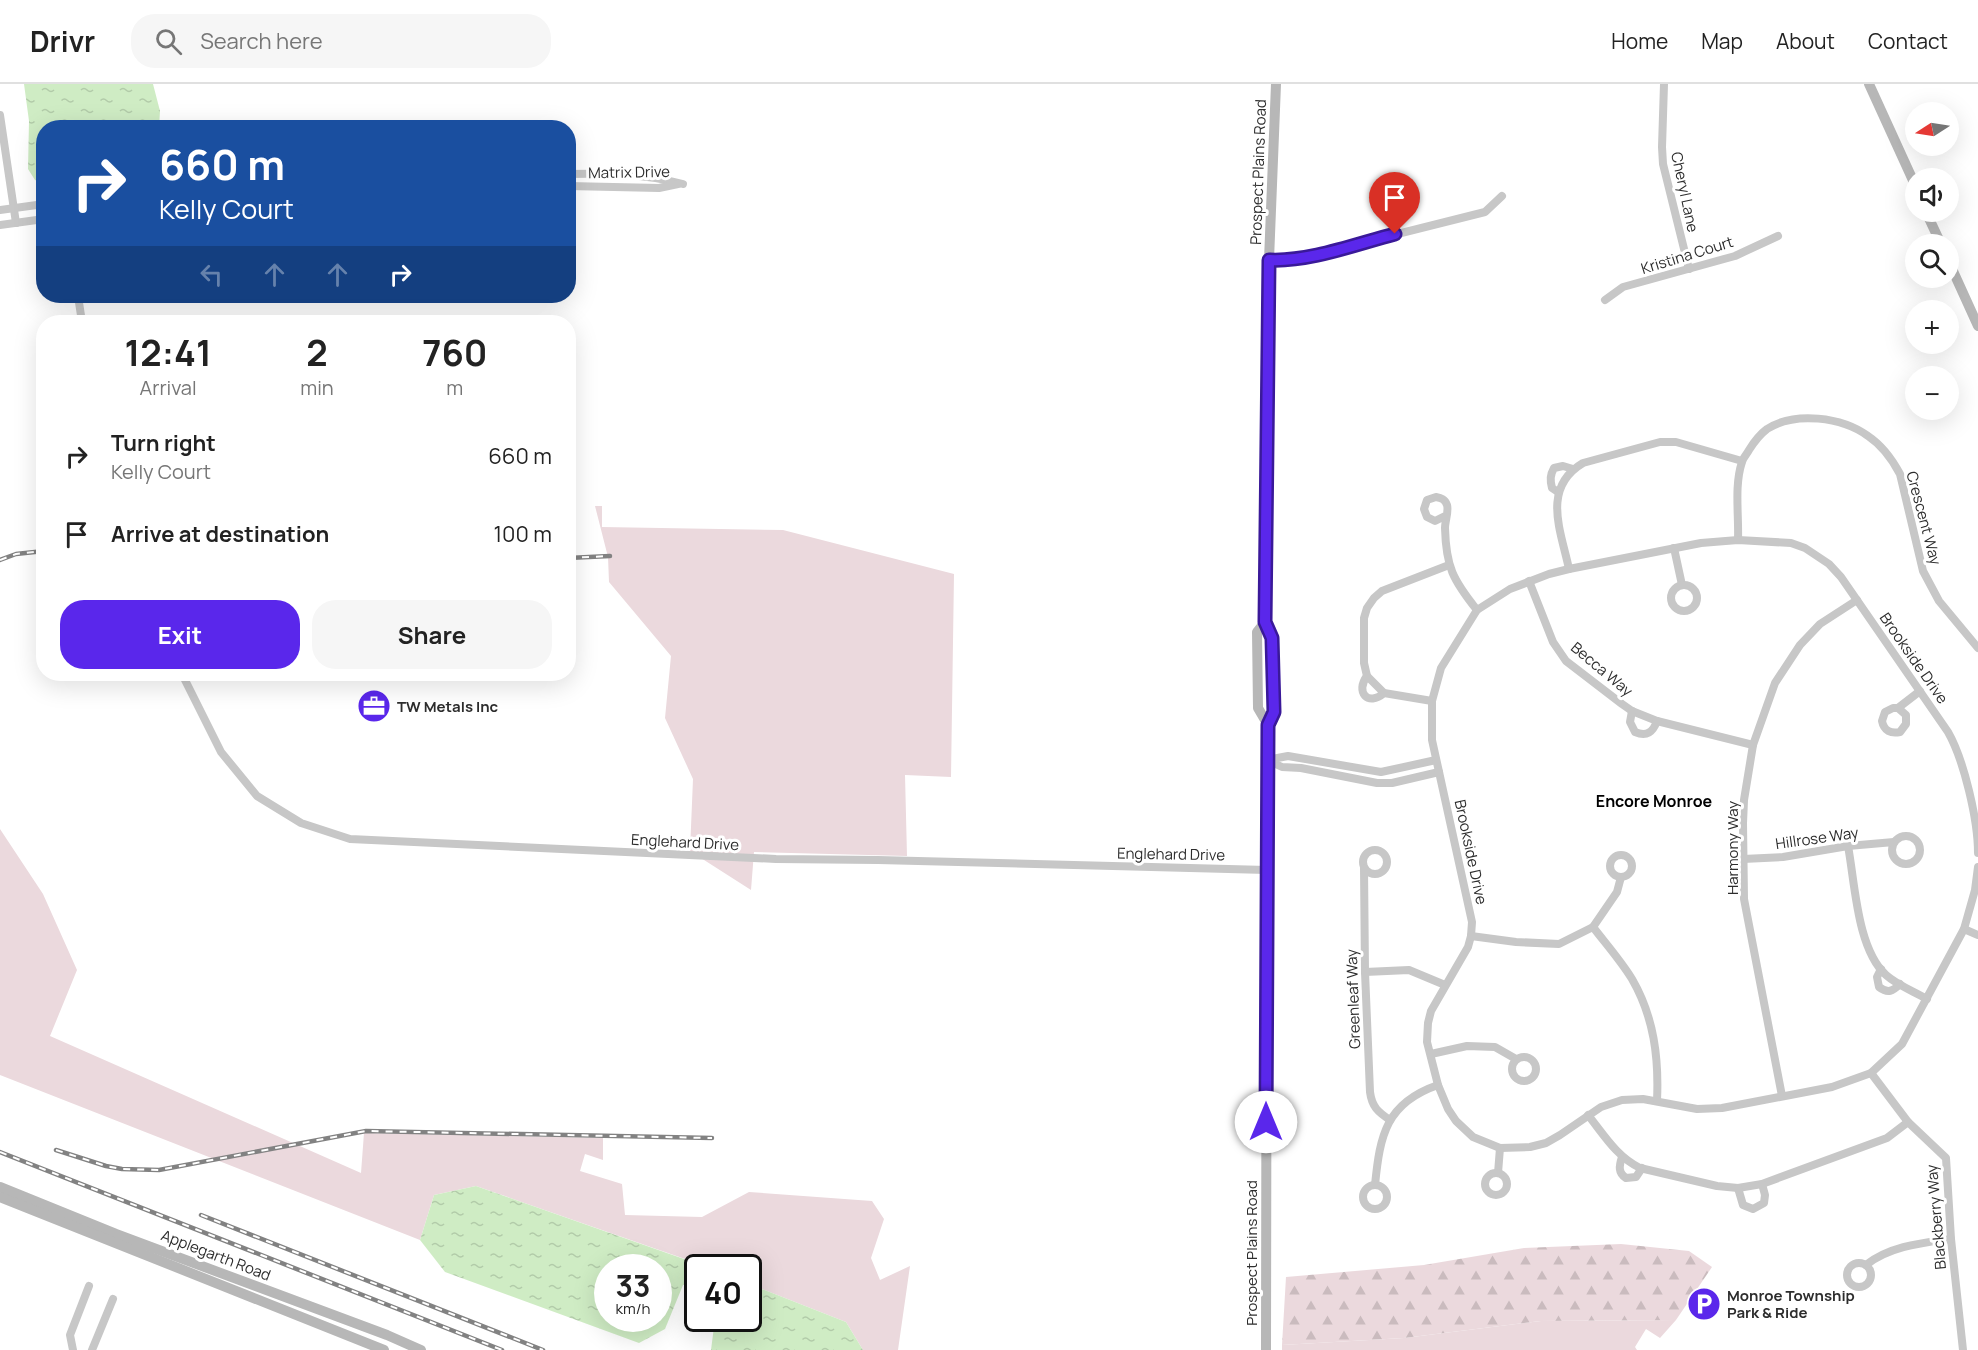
<!DOCTYPE html>
<meta charset="utf-8">
<style>
body{margin:0;font-family:Manrope,sans-serif;background:#f6f6f6;color:#222;height:100vh;display:flex;flex-direction:column;font-size:22px;white-space:nowrap}
*{box-sizing:border-box;margin:0}
p{font-size:20px;color:#767676}
.icon{flex:none;width:33px;height:33px;fill:none;stroke:currentColor;stroke-width:2;stroke-linecap:round;stroke-linejoin:round}
.map{position:relative;flex:1;overflow:hidden}
.side{position:absolute;left:36px;top:231px;width:540px;height:366px;display:flex;flex-direction:column;background:#fff;border-radius:24px;box-shadow:0 6px 24px #0002}
.side>*{flex:none}
.guide{position:absolute;left:36px;top:36px;width:540px;height:183px;border-radius:24px;box-shadow:0 6px 24px #0002;background:#1a4fa0;color:#fff;overflow:hidden}
.needle{width:39px;rotate:258deg}
.controls{position:absolute;left:1905px;top:18px;display:grid;gap:12px}
.controls a{display:grid;place-items:center;width:54px;height:54px;border-radius:50%;background:#fff;box-shadow:0 6px 24px #0002;font-size:30px}
.speed{position:absolute;left:594px;top:1170px;display:flex;gap:12px;font-size:30px;font-weight:700;text-align:center}
.speed>*{display:grid;place-content:center;width:78px;height:78px;border-radius:50%;background:#fff;box-shadow:0 6px 24px #0002;line-height:1}
.speed small{font-size:15px;font-weight:400}
.speed .limit{border:3px solid #111;border-radius:9px;background:#fff;color:#111}
.pin{position:absolute;display:grid;place-items:center;width:51px;height:51px;color:#fff;margin:-62px -26px;border-radius:50% 50% 50% 0;rotate:-45deg;box-shadow:0 0 6px #0007}
.pin .icon{rotate:45deg}
.me{position:absolute;width:66px;margin:-33px;rotate:0deg;stroke-linejoin:round;filter:drop-shadow(0 0 4px #0008)}
.turn{display:flex;align-items:center;gap:21px;height:126px;padding:0 24px;font-size:27px}
.turn .icon{width:78px;height:78px;stroke-width:2.5}
.turn b{display:block;font-size:42px;line-height:51px}
.lanes{display:flex;align-items:center;height:57px;padding:0 24px;background:#0003;justify-content:center;gap:30px;direction:ltr}
.lanes .off{opacity:.35}
.eta{display:flex;justify-content:space-evenly;align-items:center;height:102px;text-align:center}
.eta b{font-size:36px;font-weight:700;line-height:42px}
.button{display:flex;gap:12px;margin-top:auto;padding:12px 24px}
.button a{flex:1;height:69px;border-radius:24px;background:#5a27eb;color:#fff;font-size:24px;font-weight:700;line-height:69px;text-align:center}
.button a+a{background:#f6f6f6;color:#222}
ul{padding:0;list-style:none}
li{display:flex;align-items:center;gap:18px;height:78px;padding:0 24px}
li div{flex:1}
li b{display:block;font-size:22px}
li em{font-style:normal}
header{display:flex;align-items:center;gap:36px;box-sizing:border-box;height:84px;padding:0 30px;background:#fff;border-bottom:2px solid #e0e0e0}
header strong{font-size:28px}
nav{display:flex;gap:33px;margin-inline-start:auto;font-size:21px}
.search{width:420px;height:54px;background:#f6f6f6;display:flex;align-items:center;gap:15px;box-sizing:border-box;padding:0 21px;border-radius:24px;color:#767676;font-size:22px}
.map>svg:first-child{display:block}
.grass{fill:#ebd9dd}
.forest{fill:url(#forest-firs)}
.water{fill:url(#water-ripples);fill-rule:evenodd}
.lines{fill:none;stroke-linecap:round;stroke-linejoin:round}
.street{stroke:#c7c7c7;stroke-width:8}
.secondary{stroke:#b7b7b7;stroke-width:10}
.rail-casing{stroke:#828282;stroke-width:4.5}
.rail{stroke:#fff;stroke-width:2;stroke-dasharray:7;stroke-linecap:butt}
.route-casing{stroke:#3a1999;stroke-width:15}
.route{stroke:#5a27eb;stroke-width:10}
.labels{text-anchor:middle;dominant-baseline:central;stroke-width:6;stroke-linejoin:round;paint-order:stroke}
.street-label{font-size:15px;fill:#2d2d2d;stroke:#fff}
.poi-label{font-size:15px;font-weight:bold;fill:#2d2d2d;stroke:#fff;text-anchor:start}
.neighbourhood-label{font-size:16px;font-weight:bold;fill:#000;stroke:#fff}
</style>
<header>
<strong>Drivr</strong>
<div class="search"><svg class="icon" aria-label="search" viewBox="0 0 24 24"><circle cx="10" cy="10" r="6"/><path d="M15 15l6 6"/></svg>Search here</div>
<nav><a>Home</a><a>Map</a><a>About</a><a>Contact</a></nav>
</header>
<div class="map">
<svg width="1978" height="1266" viewBox="0 0 1978 1266">
<defs>
<pattern id="forest-firs" width="22" height="20" patternUnits="userSpaceOnUse" patternTransform="scale(1.5)"><rect width="22" height="20" fill="#ebd9dd"/><path d="M5 1l3.5 6h-7zM16 11l3.5 6h-7z" fill="#cabbbe"/></pattern>
<pattern id="water-ripples" width="26" height="14" patternUnits="userSpaceOnUse" patternTransform="scale(1.5)"><rect width="26" height="14" fill="#cfecc4"/><path d="M2 4q2-2 4 0t4 0M15 11q2-2 4 0t4 0" fill="none" stroke="#b2cba9"/></pattern>
</defs>
<rect width="100%" height="100%" fill="#fff"/>
<g class="grass">
<path d="M 595,422 L 602,422 L 602,443 L 783,446 L 954,490 L 951,693 L 905,691 L 907,772 L 754,768 L 751,806 L 690,767 L 693,695 L 665,634 L 671,572 L 609,498 L 608,473 Z"/>
<path d="M 0,745 L 43,810 L 77,886 L 50,952 L 361,1089 L 364,1049 L 603,1054 L 603,1076 L 585,1070 L 580,1087 L 622,1100 L 625,1131 L 702,1133 L 749,1108 L 872,1117 L 884,1135 L 871,1174 L 880,1196 L 910,1182 L 898,1266 L 863,1266 L 846,1238 L 749,1200 L 748,1184 L 708,1183 L 476,1102 L 434,1111 L 420,1156 L 0,991 Z"/>
<path d="M 1676,1236 L 1660,1254 L 1646,1245 L 1635,1263 L 1637,1266 L 1282,1266 L 1282,1261 L 1404,1254 L 1541,1237 Z"/>
</g>
<path class="forest" d="M 1621,1160 L 1689,1167 L 1712,1183 L 1676,1236 L 1541,1237 L 1404,1254 L 1282,1261 L 1286,1193 L 1424,1181 L 1524,1164 Z"/>
<g class="water">
<path d="M 24,0 L 153,0 L 160,27 L 159,43 L 44,44 L 43,99 L 35,96 L 28,85 L 29,37 Z"/>
<path d="M 476,1102 L 704,1182 L 708,1183 L 698,1184 L 697,1200 L 683,1201 L 665,1245 L 639,1259 L 445,1188 L 420,1156 L 434,1111 ZM 608,1184 L 658,1184 L 658,1234 L 608,1234 Z"/>
<path d="M 749,1200 L 846,1238 L 863,1266 L 711,1266 L 715,1235 L 748,1234 Z"/>
</g>
<g class="lines">
<g class="street">
<path d="M 1664,0 L 1662,63 L 1663,80 L 1689,185"/>
<path d="M 0,31 L 16,139"/>
<path d="M 568,90 C 608,89 645,90 683,100"/>
<path d="M 568,102 L 659,104 L 678,100"/>
<path d="M 0,126 L 44,120"/>
<path d="M 0,141 L 44,135"/>
<path d="M 1269,176 L 1281,176 L 1314,171 L 1485,128 L 1502,112"/>
<path d="M 78,212 L 82,238"/>
<path d="M 1605,216 L 1623,203 L 1735,172 L 1778,152"/>
<path d="M 1558,408 L 1552,404 C 1550,396 1550,391 1554,384 L 1563,382 L 1573,385"/>
<path d="M 1445,432 L 1435,437 L 1427,433 L 1424,425 L 1427,416 L 1436,413 C 1441,414 1445,415 1447,421 C 1449,427 1445,437 1445,444 C 1446,483 1453,496 1477,526"/>
<path d="M 1738,456 C 1739,431 1734,402 1742,378 C 1743,374 1747,370 1749,366 C 1754,358 1759,351 1767,345 C 1795,327 1842,333 1868,352 C 1883,362 1892,375 1900,390 L 1923,487 L 1939,517 L 1978,564"/>
<path d="M 1674,464 L 1682,501"/>
<path d="M 1569,485 C 1561,447 1541,404 1583,379 L 1660,358 L 1676,358 L 1742,377"/>
<path d="M 1529,497 L 1553,558 L 1566,577 L 1622,620 L 1632,627 L 1657,637 L 1753,661"/>
<circle cx="1684" cy="514" r="13"/>
<path d="M 182,590 L 221,668 L 257,712 L 301,739 L 350,755 L 776,775 L 878,776 L 1267,786"/>
<path d="M 1367,592 C 1355,608 1368,623 1384,609"/>
<path d="M 1432,617 L 1384,609 L 1367,592 L 1364,579 L 1364,534 L 1367,524 L 1374,514 L 1382,507 L 1449,481"/>
<path d="M 1898,624 L 1906,631 L 1906,640 L 1900,648 C 1891,650 1884,647 1882,637 L 1885,628 L 1893,624 L 1898,624 L 1920,607"/>
<path d="M 1632,627 L 1630,638 L 1635,648 C 1647,653 1653,648 1657,637"/>
<path d="M 1267,676 L 1282,683 L 1301,684 L 1377,699 L 1392,699 L 1439,688"/>
<path d="M 1267,676 L 1288,672 L 1381,688 L 1436,676"/>
<circle cx="1906" cy="766" r="14"/>
<path d="M 1848,762 C 1855,799 1857,865 1886,891 C 1897,901 1913,907 1927,915"/>
<circle cx="1375" cy="778" r="12"/>
<path d="M 1978,769 C 1978,736 1964,676 1948,648 L 1841,493 L 1829,480 L 1805,464 L 1791,459 L 1738,456 L 1701,459 L 1569,485 L 1549,490 L 1510,505 L 1477,526 L 1441,584 L 1432,617 L 1432,656 L 1472,838 L 1471,852 L 1468,863 L 1431,927 L 1428,939 L 1427,958 L 1438,1001 L 1448,1025 L 1456,1037 L 1473,1053 L 1500,1064 L 1530,1063 L 1546,1059 L 1560,1051 L 1601,1023 L 1622,1016 L 1643,1015 L 1697,1025 L 1722,1024 L 1832,1003 L 1871,989 L 1902,960 L 1964,845 L 1975,806 L 1978,783"/>
<circle cx="1621" cy="782" r="11"/>
<path d="M 1743,775 L 1783,773 L 1848,762 L 1894,758"/>
<path d="M 1364,784 L 1365,888 L 1370,1008 C 1372,1023 1378,1028 1390,1036"/>
<path d="M 1593,843 C 1606,860 1621,877 1632,895 C 1654,933 1659,974 1657,1017"/>
<path d="M 1964,845 L 1978,851"/>
<path d="M 1471,852 L 1516,858 L 1559,860 L 1593,843 L 1617,808 L 1621,793"/>
<path d="M 1881,885 L 1877,893 L 1879,903 C 1888,910 1893,907 1900,900"/>
<path d="M 1365,888 L 1409,886 L 1445,901"/>
<path d="M 1431,970 L 1467,962 L 1495,963 L 1516,975"/>
<circle cx="1524" cy="985" r="12"/>
<path d="M 1871,989 L 1908,1038 L 1946,1074 L 1951,1155 L 1963,1266"/>
<path d="M 1782,1012 L 1744,815 L 1743,739 L 1744,716 L 1753,661 L 1775,599 L 1800,561 L 1820,540 L 1857,516"/>
<path d="M 1588,1031 C 1604,1051 1617,1073 1640,1084 L 1717,1102 L 1738,1104 L 1762,1100 L 1887,1054 L 1908,1038"/>
<path d="M 1622,1073 C 1619,1082 1618,1089 1626,1094 L 1636,1093 L 1642,1084"/>
<path d="M 1498,1089 L 1500,1064"/>
<circle cx="1496" cy="1100" r="11"/>
<path d="M 1375,1101 C 1380,1051 1386,1019 1438,1001"/>
<circle cx="1375" cy="1113" r="12"/>
<path d="M 1738,1104 L 1743,1121 L 1753,1125 L 1764,1119 L 1765,1111 L 1762,1100"/>
<circle cx="1859" cy="1191" r="12"/>
<path d="M 1866,1181 C 1890,1162 1922,1159 1951,1155"/>
<path d="M 73,1266 L 70,1251 L 89,1202"/>
<path d="M 92,1266 L 113,1215"/>
</g>
<g class="secondary">
<path d="M 1869,0 L 1916,103"/>
<path d="M 1926,128 L 1941,160"/>
<path d="M 1948,176 L 1978,242"/>
<path d="M 1265,538 L 1257,548 L 1258,624 L 1268,641"/>
<path d="M 0,1103 L 116,1150 L 387,1251 L 421,1266"/>
<path d="M 0,1113 L 384,1266"/>
<path d="M 1266,1266 L 1267,676 L 1268,641 L 1274,628 L 1271,554 L 1265,538 L 1265,486 L 1269,176 L 1276,0"/>
</g>
<defs>
<g id="rail">
<path d="M 568,474 L 610,472"/>
<path d="M 0,476 L 16,470 L 44,467"/>
<path d="M 56,1066 L 106,1082 L 122,1085 L 159,1086 L 366,1047 L 712,1054"/>
<path d="M 0,1068 L 502,1266"/>
<path d="M 201,1131 L 543,1266"/>
</g>
</defs>
<use href="#rail" class="rail-casing"/>
<use href="#rail" class="rail"/>
</g>
<g class="lines">
<defs>
<path id="route" d="M 1266,1038 L 1268,641 L 1274,628 L 1272,554 L 1265,538 L 1269,176 C 1310,178 1356,160 1395,150"/>
</defs>
<use href="#route" class="route-casing"/>
<use href="#route" class="route"/>
</g>
<defs>
<symbol id="office-disc" viewBox="-11 -11 22 22"><circle r="9.5" fill="#5a27eb" stroke="#fff"/><path d="M-6-3h4V-5.5h4V-3h4V5H-6ZM-1-4.5V-3h2v-1.5ZM-6 0V1H6V0Z" fill="#fff"/></symbol>
<symbol id="parking-disc" viewBox="-11 -11 22 22"><circle r="9.5" fill="#5a27eb" stroke="#fff"/><path d="M-3.5-5.5H1a3.5 3.5 0 0 1 0 7H-1V5.5H-3.5ZM-1-3.4V-.6H.8a1.4 1.4 0 0 0 0-2.8Z" fill="#fff"/></symbol>
</defs>
<g fill-rule="evenodd">
<use href="#office-disc" x="355" y="603" width="38" height="38"/>
<use href="#parking-disc" x="1685" y="1201" width="38" height="38"/>
</g>
<g class="labels">
<g class="street-label">
<text transform="translate(629 88) rotate(-1)">Matrix Drive</text>
<text transform="translate(1258 88) rotate(-88)">Prospect Plains Road</text>
<text transform="translate(1685 108) rotate(78)">Cheryl Lane</text>
<text transform="translate(1687 171) rotate(-17)">Kristina Court</text>
<text transform="translate(1924 434) rotate(75)">Crescent Way</text>
<text transform="translate(1914 574) rotate(55)">Brookside Drive</text>
<text transform="translate(1602 585) rotate(40)">Becca Way</text>
<text transform="translate(1817 754) rotate(-8)">Hillrose Way</text>
<text transform="translate(685 758) rotate(3)">Englehard Drive</text>
<text transform="translate(1732 764) rotate(-90)">Harmony Way</text>
<text transform="translate(1471 768) rotate(78)">Brookside Drive</text>
<text transform="translate(1171 770) rotate(1)">Englehard Drive</text>
<text transform="translate(1353 915) rotate(-92)">Greenleaf Way</text>
<text transform="translate(1936 1133) rotate(-95)">Blackberry Way</text>
<text transform="translate(1251 1169) rotate(-90)">Prospect Plains Road</text>
<text transform="translate(216 1171) rotate(21)">Applegarth Road</text>
</g>
<g class="poi-label">
<text x="397" y="622">TW Metals Inc</text>
<text x="1727" y="1211">Monroe Township<tspan x="1727" dy="17">Park &amp; Ride</tspan></text>
</g>
<g class="neighbourhood-label">
<text x="1654" y="717">Encore Monroe</text>
</g>
</g>
</svg>
<div class="controls">
<a><svg class="needle" viewBox="-14 -14 28 28"><path d="M0-13l5 13h-10z" fill="#e53935"/><path d="M0 13l5-13h-10z" fill="#767676"/></svg></a>
<a><svg class="icon" aria-label="sound" viewBox="0 0 24 24"><path d="M4 9h4l5-4v14l-5-4H4zM17 9q2 3 0 6"/></svg></a>
<a><svg class="icon" aria-label="search" viewBox="0 0 24 24"><circle cx="10" cy="10" r="6"/><path d="M15 15l6 6"/></svg></a>
<a>+</a>
<a>−</a>
</div>
<div class="speed"><div>33<small>km/h</small></div><div class="limit">40</div></div>
<div class="pin" style="left:1395px;top:150px;background:#d93025"><svg class="icon" aria-label="arrive" viewBox="0 0 24 24"><path d="M6 21V4h12l-3 4 3 4H6"/></svg></div>
<svg class="me" style="left:1266px;top:1038px" viewBox="-20 -20 40 40"><circle r="19" fill="#fff"/><path d="M0-13L10 11 0 6-10 11z" fill="#5a27eb"/></svg>
<div class="guide">
<div class="turn"><svg class="icon" aria-label="right" viewBox="0 0 24 24"><path d="M7 20v-9h11M14 6l5 5-5 5"/></svg><div><b>660 m</b>Kelly Court</div></div>
<div class="lanes"><svg class="icon off" aria-label="left" viewBox="0 0 24 24"><path d="M17 20v-9H6M10 6l-5 5 5 5"/></svg><svg class="icon off" aria-label="ahead" viewBox="0 0 24 24"><path d="M12 20V5M6 11l6-6 6 6"/></svg><svg class="icon off" aria-label="ahead" viewBox="0 0 24 24"><path d="M12 20V5M6 11l6-6 6 6"/></svg><svg class="icon" aria-label="right" viewBox="0 0 24 24"><path d="M7 20v-9h11M14 6l5 5-5 5"/></svg></div>
</div>
<section class="side">
<div class="eta">
<div><b>12:41</b><p>Arrival</p></div>
<div><b>2</b><p>min</p></div>
<div><b>760</b><p>m</p></div>
</div>
<ul>
<li><svg class="icon" aria-label="right" viewBox="0 0 24 24"><path d="M7 20v-9h11M14 6l5 5-5 5"/></svg><div><b>Turn right</b><p>Kelly Court</p></div><em>660 m</em></li>
<li><svg class="icon" aria-label="arrive" viewBox="0 0 24 24"><path d="M6 21V4h12l-3 4 3 4H6"/></svg><div><b>Arrive at destination</b></div><em>100 m</em></li>
</ul>
<div class="button"><a>Exit</a><a>Share</a></div>
</section>
</div>
